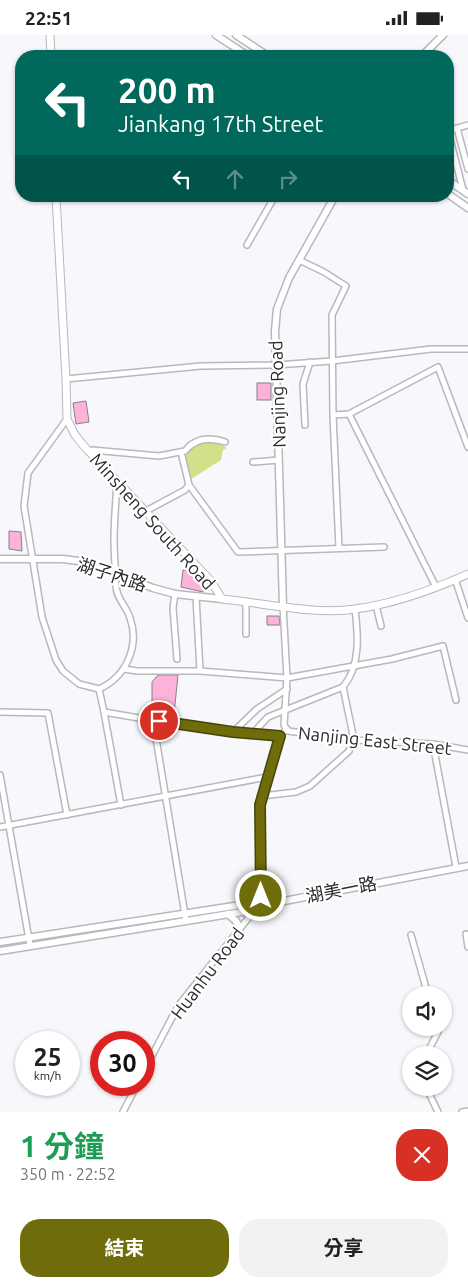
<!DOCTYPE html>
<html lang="zh-TW">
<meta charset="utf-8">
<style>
body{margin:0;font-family:Ubuntu,"Noto Sans TC",sans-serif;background:#f2f2f2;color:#222;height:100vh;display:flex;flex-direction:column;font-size:19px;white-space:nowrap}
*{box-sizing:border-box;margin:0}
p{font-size:16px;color:#767676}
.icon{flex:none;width:28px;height:28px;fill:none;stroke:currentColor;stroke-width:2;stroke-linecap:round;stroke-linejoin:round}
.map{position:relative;height:1077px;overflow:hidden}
.side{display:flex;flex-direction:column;background:#fff;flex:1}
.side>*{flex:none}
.guide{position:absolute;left:15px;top:15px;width:439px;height:152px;border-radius:20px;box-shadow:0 1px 4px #0004;background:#00695c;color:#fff;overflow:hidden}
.controls{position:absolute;left:402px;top:951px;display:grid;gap:10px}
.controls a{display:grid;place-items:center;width:50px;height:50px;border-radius:50%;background:#fff;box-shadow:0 1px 4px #0004;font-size:25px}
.speed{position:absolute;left:15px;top:996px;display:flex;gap:10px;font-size:25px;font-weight:700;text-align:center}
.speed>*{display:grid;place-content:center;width:65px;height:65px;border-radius:50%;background:#fff;box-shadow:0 1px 4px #0004;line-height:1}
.speed small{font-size:12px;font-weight:400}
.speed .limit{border:8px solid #d22;background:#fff;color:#111}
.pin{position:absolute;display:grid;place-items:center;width:42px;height:42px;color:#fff;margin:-21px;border:2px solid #fff;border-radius:50%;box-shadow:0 1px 5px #0007}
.me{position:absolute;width:55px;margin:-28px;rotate:0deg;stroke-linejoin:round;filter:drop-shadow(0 0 4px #0008)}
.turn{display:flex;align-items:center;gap:18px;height:105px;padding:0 20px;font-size:22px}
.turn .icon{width:65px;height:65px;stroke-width:2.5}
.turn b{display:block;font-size:35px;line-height:42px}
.lanes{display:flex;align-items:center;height:48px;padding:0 20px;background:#0003;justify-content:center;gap:25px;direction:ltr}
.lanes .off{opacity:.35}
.round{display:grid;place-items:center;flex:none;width:52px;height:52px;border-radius:20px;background:#f2f2f2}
.overview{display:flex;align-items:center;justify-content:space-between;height:85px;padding:0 20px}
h1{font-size:30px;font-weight:700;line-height:38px;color:#1e9e55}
.cta{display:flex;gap:10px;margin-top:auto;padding:10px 20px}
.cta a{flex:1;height:58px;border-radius:20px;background:#6f6c0b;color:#fff;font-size:20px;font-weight:700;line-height:58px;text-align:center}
.cta a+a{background:#f2f2f2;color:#222}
.status{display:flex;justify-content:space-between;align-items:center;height:35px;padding:0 25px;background:#fff;direction:ltr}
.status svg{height:14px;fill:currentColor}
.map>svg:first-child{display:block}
.green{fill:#d4df8a}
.building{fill:#fcb2d9;stroke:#878284}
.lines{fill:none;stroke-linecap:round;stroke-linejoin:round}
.minor-casing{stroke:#b8b8bd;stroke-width:8}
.tertiary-casing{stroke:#b8b8bd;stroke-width:9}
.secondary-casing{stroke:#b8b8bd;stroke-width:9}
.minor{stroke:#fff;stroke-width:5}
.tertiary{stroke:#fff;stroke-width:6}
.secondary{stroke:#fff;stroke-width:7}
.route-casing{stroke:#484607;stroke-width:12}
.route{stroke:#6f6c0b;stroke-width:9}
.labels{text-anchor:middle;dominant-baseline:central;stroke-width:4.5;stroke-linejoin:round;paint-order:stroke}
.street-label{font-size:18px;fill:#2c2c2e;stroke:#fff}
</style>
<div class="status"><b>22:51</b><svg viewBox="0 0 49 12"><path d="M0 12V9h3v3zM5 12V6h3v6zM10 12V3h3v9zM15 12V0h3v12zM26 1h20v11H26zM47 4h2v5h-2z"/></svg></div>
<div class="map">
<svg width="468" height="1077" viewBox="0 0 468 1077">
<rect width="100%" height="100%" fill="#f7f7fc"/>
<path class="green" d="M 203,406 L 215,406 L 227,413 L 223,415 L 221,425 L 191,444 L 184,419 L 191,410 Z"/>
<g class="building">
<rect x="257" y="348" width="14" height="17"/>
<path d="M 86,366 L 89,387 L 76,389 L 73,368 Z"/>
<path d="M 9,496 L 21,497 L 22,516 L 9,514 Z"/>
<path d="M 183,535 L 188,535 L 203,552 L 203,557 L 181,552 Z"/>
<path d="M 267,581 L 279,581 L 280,590 L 267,590 Z"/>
<path d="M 158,640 L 178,640 L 174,679 L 152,679 L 152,647 Z"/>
</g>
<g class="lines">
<defs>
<g id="minor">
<path d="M 457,93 L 468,134"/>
<path d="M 463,155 L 448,96 L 468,90"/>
<path d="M 247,210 L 275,161"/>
<path d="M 299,225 L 324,237 L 346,251 L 332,280 L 333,380 L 339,513"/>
<path d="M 66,344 L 201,331 L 276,330 L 332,326 L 431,314 L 468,314"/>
<path d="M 349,379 L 436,552"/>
<path d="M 333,380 L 349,379 L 438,332 L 468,412"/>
<path d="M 67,384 L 28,438 L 24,471 L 42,582 L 56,625 L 63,636 L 79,649 L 99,654"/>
<path d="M 305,390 L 303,349 L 310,327"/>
<path d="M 89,417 L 92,415 L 159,421 L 185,416 C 195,403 210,402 225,407"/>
<path d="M 253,427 L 279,425"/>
<path d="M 189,450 L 238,517 L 384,512"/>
<path d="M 146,476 L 185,455 L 189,450 L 181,417"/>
<path d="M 455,544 L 468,583"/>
<path d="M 175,559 L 173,573 L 177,624"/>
<path d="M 196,562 L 200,636"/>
<path d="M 376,570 L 381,591"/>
<path d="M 283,571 L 287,643 L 284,690 L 288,696 L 354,705 L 433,709 L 468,715"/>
<path d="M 246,599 L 246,567"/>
<path d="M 124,634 L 137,636 L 200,636 L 287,643 L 392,624 L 443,611 L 456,665"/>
<path d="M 99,654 C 126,642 140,611 130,583 C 127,572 116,563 116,551 C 116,536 114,521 114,505 C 114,486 116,466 117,447"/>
<path d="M 99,654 L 104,677"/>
<path d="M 0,677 L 48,678 L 67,780"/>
<path d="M 153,685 L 186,886"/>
<path d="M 233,697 L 257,674 L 287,654"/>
<path d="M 253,698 L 268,682 L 343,652 C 361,631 358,599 355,574"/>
<path d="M 433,709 L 456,832"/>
<path d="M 0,740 L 30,910"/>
<path d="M 262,761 L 296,757 L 310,751 L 349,716 L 354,705 L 343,652"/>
<path d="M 121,770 L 104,677 L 191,692 L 280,701"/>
<path d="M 0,792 L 267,742"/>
<path d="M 466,899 L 468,912"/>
<path d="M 411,900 L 428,960"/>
<path d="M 426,1020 L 438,997 L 437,992"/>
<path d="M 144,1036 L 178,971 L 258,871 L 261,861 L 260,770 L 280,701 L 287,694"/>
<path d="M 426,1052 L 438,1077"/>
<path d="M 123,1077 L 137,1050"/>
<path d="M 462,1077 L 468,1076"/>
</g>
<g id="tertiary">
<path d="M 216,0 L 248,21"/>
<path d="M 236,0 L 268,21"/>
<path d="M 422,21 L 443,0"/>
<path d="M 448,145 L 468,159"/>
<path d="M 448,159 L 468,173"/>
<path d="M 0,524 L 63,524 L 86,527 L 153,553 L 175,559 L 222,564"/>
<path d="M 283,571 L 275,296 L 277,274 L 289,243 L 335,161"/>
<path d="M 228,879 L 236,886 L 240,893"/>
<path d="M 0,907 L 247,869 L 258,871 L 468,831"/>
<path d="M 0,916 L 248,876 L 258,871"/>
</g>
<g id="secondary">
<path d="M 50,0 L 51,21"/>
<path d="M 56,161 L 66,344 L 67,384 L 75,400 L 83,410 L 211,546 L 222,564 C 263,568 316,580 355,574 C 394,569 432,555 468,539"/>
</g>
</defs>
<use href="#minor" class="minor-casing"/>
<use href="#tertiary" class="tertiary-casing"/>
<use href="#secondary" class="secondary-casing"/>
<use href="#minor" class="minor"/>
<use href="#tertiary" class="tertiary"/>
<use href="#secondary" class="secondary"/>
</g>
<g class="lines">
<defs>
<path id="route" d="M 159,686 L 233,697 L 280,701 L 260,770 L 261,861"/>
</defs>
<use href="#route" class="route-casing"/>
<use href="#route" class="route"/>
</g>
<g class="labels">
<g class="street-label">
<text transform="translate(277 359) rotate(-92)">Nanjing Road</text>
<text transform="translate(153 486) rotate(48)">Minsheng South Road</text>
<text transform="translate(112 539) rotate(18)">湖子內路</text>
<text transform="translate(375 705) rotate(6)">Nanjing East Street</text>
<text transform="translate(341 854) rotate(-11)">湖美一路</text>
<text transform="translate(207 938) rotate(-53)">Huanhu Road</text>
</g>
</g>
</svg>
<div class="controls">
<a><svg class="icon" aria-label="sound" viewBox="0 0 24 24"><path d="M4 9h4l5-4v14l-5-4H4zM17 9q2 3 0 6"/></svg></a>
<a><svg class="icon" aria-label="layers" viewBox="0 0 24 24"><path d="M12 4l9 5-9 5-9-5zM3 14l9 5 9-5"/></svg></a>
</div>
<div class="speed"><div>25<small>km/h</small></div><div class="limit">30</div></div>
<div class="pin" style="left:159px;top:686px;background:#d93025"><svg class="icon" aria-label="arrive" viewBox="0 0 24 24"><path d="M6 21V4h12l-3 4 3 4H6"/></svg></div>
<svg class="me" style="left:261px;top:861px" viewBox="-20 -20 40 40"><circle r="17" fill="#6f6c0b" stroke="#fff" stroke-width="3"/><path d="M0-11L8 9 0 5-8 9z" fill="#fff"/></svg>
<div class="guide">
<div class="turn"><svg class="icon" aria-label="left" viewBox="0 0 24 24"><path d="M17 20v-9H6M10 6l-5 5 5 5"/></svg><div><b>200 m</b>Jiankang 17th Street</div></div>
<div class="lanes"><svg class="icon" aria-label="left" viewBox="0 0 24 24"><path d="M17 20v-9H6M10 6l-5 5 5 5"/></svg><svg class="icon off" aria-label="ahead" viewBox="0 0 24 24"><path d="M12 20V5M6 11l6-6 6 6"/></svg><svg class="icon off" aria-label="right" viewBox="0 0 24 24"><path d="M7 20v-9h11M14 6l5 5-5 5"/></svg></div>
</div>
</div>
<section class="side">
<div class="overview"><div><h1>1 分鐘</h1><p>350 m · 22:52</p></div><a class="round" style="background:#d93025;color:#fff"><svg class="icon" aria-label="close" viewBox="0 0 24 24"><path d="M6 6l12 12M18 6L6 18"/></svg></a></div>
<div class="cta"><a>結束</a><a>分享</a></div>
</section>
